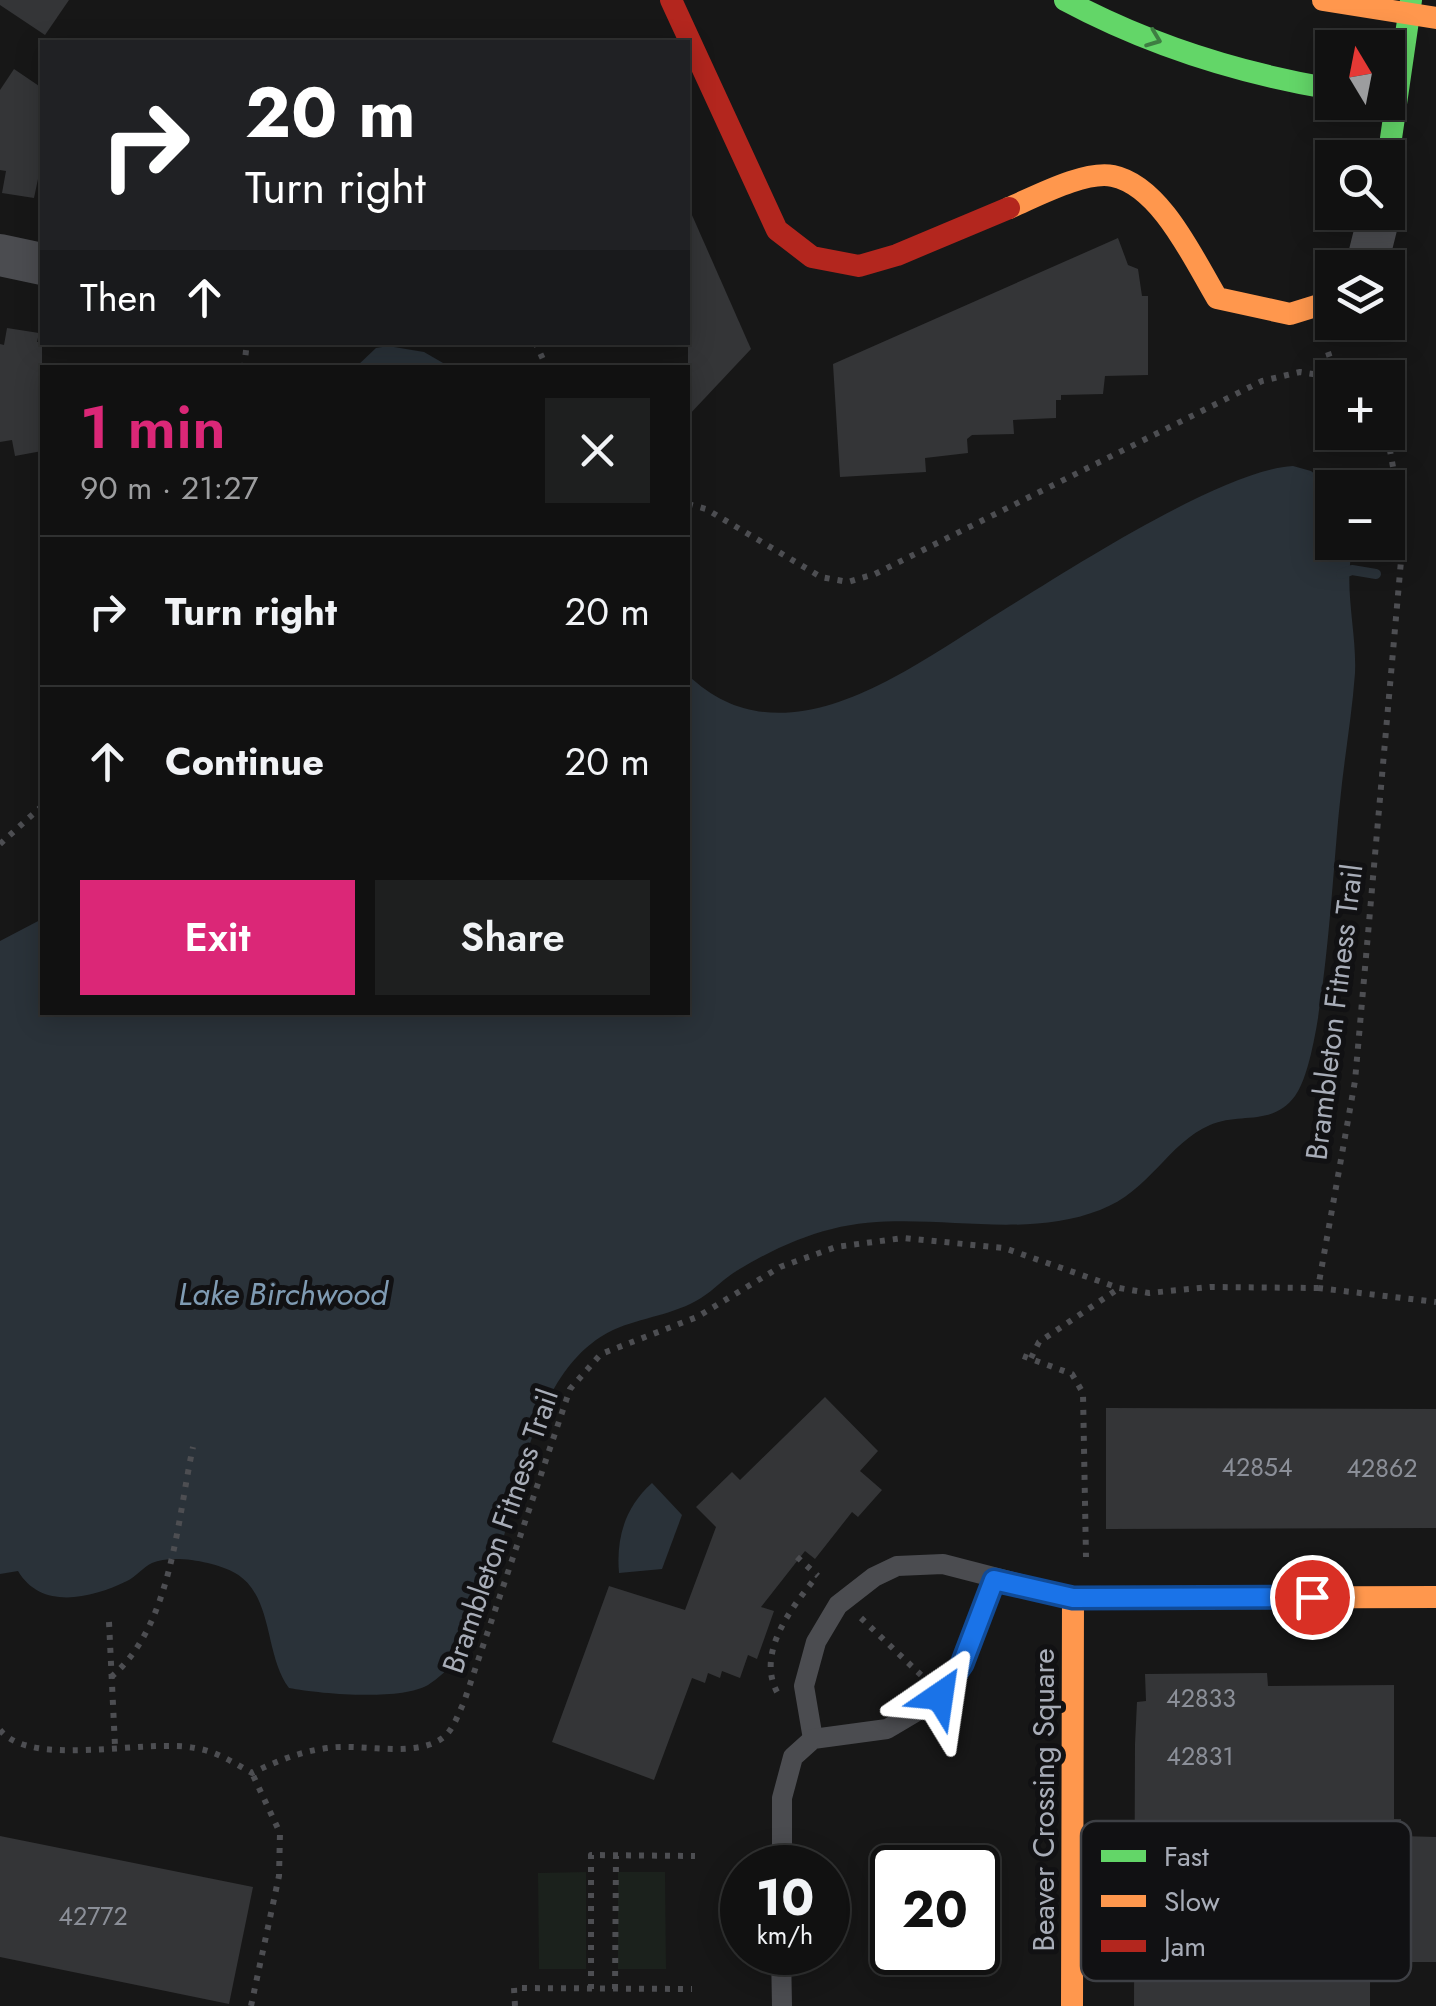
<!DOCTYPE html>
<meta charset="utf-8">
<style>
body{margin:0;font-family:Jost,sans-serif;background:#1e1f1f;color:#f1f3f6;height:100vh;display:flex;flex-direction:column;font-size:38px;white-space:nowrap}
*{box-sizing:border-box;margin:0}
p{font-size:32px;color:#9c9d9f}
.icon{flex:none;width:55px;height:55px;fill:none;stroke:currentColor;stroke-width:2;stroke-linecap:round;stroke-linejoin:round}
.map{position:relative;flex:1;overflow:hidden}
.sheet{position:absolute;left:40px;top:365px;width:650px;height:650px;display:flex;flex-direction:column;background:#111;border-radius:0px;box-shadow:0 5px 25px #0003,0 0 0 2px #303131}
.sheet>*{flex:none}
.guide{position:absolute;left:40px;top:40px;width:650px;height:305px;border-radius:0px;box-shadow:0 5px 25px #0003,0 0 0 2px #303131;background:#202124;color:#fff;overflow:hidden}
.needle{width:65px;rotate:350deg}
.controls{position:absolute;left:1315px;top:30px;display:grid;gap:20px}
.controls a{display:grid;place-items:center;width:90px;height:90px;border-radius:0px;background:#111;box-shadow:0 5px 25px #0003,0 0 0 2px #303131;font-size:50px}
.speed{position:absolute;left:720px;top:1845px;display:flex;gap:20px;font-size:50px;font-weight:700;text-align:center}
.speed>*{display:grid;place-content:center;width:130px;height:130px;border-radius:50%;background:#111;box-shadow:0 5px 25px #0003,0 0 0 2px #303131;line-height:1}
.speed small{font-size:25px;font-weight:400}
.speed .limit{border:5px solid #111;border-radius:15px;background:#fff;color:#111}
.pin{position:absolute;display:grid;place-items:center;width:85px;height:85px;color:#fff;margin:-42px;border:5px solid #fff;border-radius:50%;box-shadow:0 2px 10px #0007}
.me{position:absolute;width:110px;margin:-55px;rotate:32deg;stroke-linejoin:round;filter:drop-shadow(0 0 8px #0008)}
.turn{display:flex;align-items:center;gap:35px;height:210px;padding:0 40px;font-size:45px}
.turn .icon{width:130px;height:130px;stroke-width:2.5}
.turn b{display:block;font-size:70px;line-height:85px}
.then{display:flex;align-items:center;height:95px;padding:0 40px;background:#0003;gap:20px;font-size:38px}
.round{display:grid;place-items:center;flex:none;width:105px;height:105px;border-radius:0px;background:#1e1f1f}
.summary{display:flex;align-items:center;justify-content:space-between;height:170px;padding:0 40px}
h1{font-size:60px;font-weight:600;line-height:75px;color:#db2777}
.button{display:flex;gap:20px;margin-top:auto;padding:20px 40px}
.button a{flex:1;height:115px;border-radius:0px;background:#db2777;color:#fff;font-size:40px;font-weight:600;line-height:115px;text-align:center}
.button a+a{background:#1e1f1f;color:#f1f3f6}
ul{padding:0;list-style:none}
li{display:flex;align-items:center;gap:30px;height:150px;padding:0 40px;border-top:2px solid #303131}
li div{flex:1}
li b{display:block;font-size:38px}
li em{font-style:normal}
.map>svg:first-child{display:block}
.green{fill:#1b211c}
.water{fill:#2a3239}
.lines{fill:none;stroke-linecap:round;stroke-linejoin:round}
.stream{stroke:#2a3239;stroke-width:10}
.building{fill:#343537}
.path{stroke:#4d4e52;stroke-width:6;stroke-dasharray:5 8;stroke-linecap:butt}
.lane{stroke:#4b4c50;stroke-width:20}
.street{stroke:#4b4c50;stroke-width:42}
.fast{stroke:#63d668;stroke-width:22}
.slow{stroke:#ff974d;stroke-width:22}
.jam{stroke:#b3261e;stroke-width:22}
.oneway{stroke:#3e7d42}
.route-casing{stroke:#114b97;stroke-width:25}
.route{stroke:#1a73e8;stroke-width:18}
.labels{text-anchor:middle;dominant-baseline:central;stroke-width:10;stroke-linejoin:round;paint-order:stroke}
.number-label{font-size:25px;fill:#8b8f98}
.street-label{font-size:30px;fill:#a8adb8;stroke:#111113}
.water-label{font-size:32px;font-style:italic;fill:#7f9bb3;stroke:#111113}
.key{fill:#111113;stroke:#3e4045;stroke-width:2.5}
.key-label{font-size:28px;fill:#a8adb8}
</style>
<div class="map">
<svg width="1436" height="2006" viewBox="0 0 1436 2006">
<rect width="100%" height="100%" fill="#171717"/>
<g class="green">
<path d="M 586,1872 L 586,1969 L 539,1969 L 538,1873 Z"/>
<path d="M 618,1872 L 665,1872 L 666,1969 L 618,1969 Z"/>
</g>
<g class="water">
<path d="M 388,346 L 424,352 L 450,367 L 356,367 L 376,348 Z"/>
<path d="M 1293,466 L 1311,471 L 1332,488 L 1332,542 L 1354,543 C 1342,582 1357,631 1355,673 C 1352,716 1344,759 1340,802 C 1333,862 1325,1056 1295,1096 C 1272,1127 1240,1112 1210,1125 C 1168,1143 1150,1191 1100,1210 C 1015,1243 919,1207 832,1229 C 799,1237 766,1253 738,1270 C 724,1278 714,1290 701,1298 C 674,1315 642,1317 613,1330 C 494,1387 523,1627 428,1685 C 401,1701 320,1694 289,1688 C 264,1655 274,1595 235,1573 C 215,1562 173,1554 152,1563 C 143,1567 136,1577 127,1581 C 90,1599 41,1610 18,1571 L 0,1574 L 0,941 L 42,919 L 42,1012 L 688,1012 L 688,675 C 780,764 900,675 983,623 C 1051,581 1219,470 1293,466 Z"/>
<path d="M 652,1483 L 682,1515 L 662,1569 L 619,1573 C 616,1538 625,1507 652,1483 Z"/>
</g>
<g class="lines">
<path class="stream" d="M 1341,574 L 1352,570 L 1376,574"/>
</g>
<g class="building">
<path d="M 0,0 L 69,0 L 45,35 L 0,5 Z"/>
<path d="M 14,69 L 42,88 L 42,180 L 38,179 L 34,198 L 2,193 L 6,171 L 0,170 L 0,90 Z"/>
<path d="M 688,206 L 751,349 L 688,416 Z"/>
<path d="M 1118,238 L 1128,265 L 1138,269 L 1142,296 L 1148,296 L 1148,375 L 1105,376 L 1103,394 L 1061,395 L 1061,400 L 1056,400 L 1056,418 L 1013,420 L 1014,434 L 972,435 L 967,439 L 968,453 L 925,458 L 926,472 L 840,477 L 833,364 Z"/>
<path d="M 7,328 L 39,333 L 37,342 L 42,342 L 42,451 L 15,456 L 12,440 L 0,442 L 0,344 L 4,345 Z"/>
<path d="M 825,1397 L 878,1451 L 860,1471 L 882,1490 L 858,1517 L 852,1512 L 815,1559 L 805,1551 L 761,1607 L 774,1611 L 757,1659 L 748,1655 L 740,1678 L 722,1671 L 720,1678 L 708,1673 L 705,1683 L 692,1678 L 654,1780 L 552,1742 L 609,1586 L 685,1610 L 716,1527 L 696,1507 L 732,1472 L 740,1480 Z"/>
<path d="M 1106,1408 L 1436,1409 L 1436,1528 L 1106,1529 Z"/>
<path d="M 1267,1673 L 1268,1686 L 1394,1685 L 1394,1819 L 1401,1819 L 1401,1836 L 1436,1837 L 1436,1962 L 1398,1962 L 1398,1982 L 1370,1981 L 1370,2006 L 1134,2006 L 1135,1744 L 1137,1702 L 1146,1701 L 1145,1674 Z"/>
<path d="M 0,1836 L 253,1887 L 229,2004 L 0,1957 Z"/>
</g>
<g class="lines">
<g class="path">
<path d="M 535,342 L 547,368"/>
<path d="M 1328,352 L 1335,374"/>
<path d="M 244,368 L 247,342"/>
<path d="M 688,504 L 706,509 L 821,577 L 848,582 L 875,574 L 1262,381 L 1300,372 L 1339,378"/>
<path d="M 0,844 L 42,806"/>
<path d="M 1318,1288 L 1436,1302"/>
<path d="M 1023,1356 L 1072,1374 L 1083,1393 L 1086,1557"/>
<path d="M 1031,1358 L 1039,1342 L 1118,1289"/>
<path d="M 797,1557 L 818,1576"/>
<path d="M 861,1618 L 921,1675"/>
<path d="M 109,1622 L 115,1746"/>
<path d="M 111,1677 C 172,1626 177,1520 193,1447"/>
<path d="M 777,1692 C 756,1652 792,1607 817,1576"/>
<path d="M 0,1730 C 32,1769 145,1738 195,1748 C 216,1751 234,1763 252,1773 C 277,1761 299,1752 327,1748 C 361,1743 407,1757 438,1741 C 453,1733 457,1716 464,1702 L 570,1389 L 601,1354 L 697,1317 L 780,1267 L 836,1247 L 903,1238 L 1004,1248 L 1119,1288 L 1149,1293 L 1210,1287 L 1318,1288 L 1355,1081 L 1404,527 L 1389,445 L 1382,432"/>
<path d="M 591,1989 L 591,1855 L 695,1856"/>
<path d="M 615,1989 L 616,1856"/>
<path d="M 251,2006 L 279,1876 L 280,1833 L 252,1773"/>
<path d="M 515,2006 L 514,1988 L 692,1989"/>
</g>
<g class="lane">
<path d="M 813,1739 L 804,1686 L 816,1642 L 838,1605 L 874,1577 L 897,1566 L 943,1564 L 1071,1597"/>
<path d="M 782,1868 L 782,1798 L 793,1757 L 813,1739 L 887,1729 L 936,1700 L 962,1665 L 994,1580"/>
<path d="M 781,1952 L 782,2006"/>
</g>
<g class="street">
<path d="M 0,255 L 42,264"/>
<path d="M 1366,268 L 1380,212"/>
</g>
<g class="fast">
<path d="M 1065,0 C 1149,45 1238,73 1332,89"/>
<path d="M 1388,159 L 1411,0"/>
</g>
<g class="slow">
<path d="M 1323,0 L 1436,18"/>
<path d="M 1009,208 C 1035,197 1085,170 1113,176 C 1161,186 1194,260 1217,298 L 1290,314 L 1332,301"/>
<path d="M 1072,2006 L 1073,1598 L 1436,1597"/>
</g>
<path class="jam" d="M 671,0 L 777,230 L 812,257 L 859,266 L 897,255 L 1009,208"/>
</g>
<defs><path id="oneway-chevron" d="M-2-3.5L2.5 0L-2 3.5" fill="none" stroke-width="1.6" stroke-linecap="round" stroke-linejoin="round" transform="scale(2.5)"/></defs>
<use class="oneway" href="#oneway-chevron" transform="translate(1154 39) rotate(21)"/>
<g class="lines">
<defs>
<path id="route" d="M 940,1696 L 962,1664 L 994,1580 L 1073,1598 L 1312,1597"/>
</defs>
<use href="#route" class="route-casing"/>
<use href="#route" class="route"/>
</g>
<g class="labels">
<g class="number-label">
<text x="1257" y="1467">42854</text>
<text x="1382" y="1468">42862</text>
<text x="1201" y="1698">42833</text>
<text x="1200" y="1756">42831</text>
<text x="93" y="1916">42772</text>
</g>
<g class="street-label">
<text transform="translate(1334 1012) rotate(-83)">Brambleton Fitness Trail</text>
<text transform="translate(500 1531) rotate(-71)">Brambleton Fitness Trail</text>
<text transform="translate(1043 1800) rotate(-90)">Beaver Crossing Square</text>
</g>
<g class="water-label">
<text x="283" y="1294">Lake Birchwood</text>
</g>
</g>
<rect x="1081" y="1821" width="330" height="160" rx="15" class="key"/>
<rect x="1101" y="1850" width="45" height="12" fill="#63d668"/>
<rect x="1101" y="1895" width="45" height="12" fill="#ff974d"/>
<rect x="1101" y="1940" width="45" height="12" fill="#b3261e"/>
<g class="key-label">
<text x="1164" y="1866">Fast</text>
<text x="1164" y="1911">Slow</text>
<text x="1164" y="1956">Jam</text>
</g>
</svg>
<div class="controls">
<a><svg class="needle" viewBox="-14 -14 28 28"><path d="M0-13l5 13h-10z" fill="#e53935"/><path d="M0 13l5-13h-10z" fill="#9c9d9f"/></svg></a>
<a><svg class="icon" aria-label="search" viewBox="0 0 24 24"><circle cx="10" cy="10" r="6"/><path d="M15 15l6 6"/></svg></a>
<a><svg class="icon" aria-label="layers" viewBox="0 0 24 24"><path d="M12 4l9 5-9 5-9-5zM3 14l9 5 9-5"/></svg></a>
<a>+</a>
<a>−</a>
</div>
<div class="speed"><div>10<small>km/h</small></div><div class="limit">20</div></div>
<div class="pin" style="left:1312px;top:1597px;background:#d93025"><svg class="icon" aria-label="arrive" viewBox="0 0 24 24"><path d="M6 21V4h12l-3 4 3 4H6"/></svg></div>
<svg class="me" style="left:940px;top:1696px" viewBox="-20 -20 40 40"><path d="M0-17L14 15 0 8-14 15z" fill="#1a73e8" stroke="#fff" stroke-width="4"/></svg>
<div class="guide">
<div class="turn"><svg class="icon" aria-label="right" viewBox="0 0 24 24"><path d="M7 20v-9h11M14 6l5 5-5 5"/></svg><div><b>20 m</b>Turn right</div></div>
<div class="then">Then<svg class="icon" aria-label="ahead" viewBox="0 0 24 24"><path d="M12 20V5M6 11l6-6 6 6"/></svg></div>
</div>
<section class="sheet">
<div class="summary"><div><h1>1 min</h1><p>90 m · 21:27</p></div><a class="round"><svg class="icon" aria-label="close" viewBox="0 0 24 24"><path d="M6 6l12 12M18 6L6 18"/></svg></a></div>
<ul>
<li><svg class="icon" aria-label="right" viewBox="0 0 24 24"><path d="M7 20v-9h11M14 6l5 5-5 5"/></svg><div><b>Turn right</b></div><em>20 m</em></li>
<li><svg class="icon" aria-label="ahead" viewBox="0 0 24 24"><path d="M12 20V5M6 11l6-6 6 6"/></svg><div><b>Continue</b></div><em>20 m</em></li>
</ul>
<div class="button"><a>Exit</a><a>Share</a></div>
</section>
</div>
